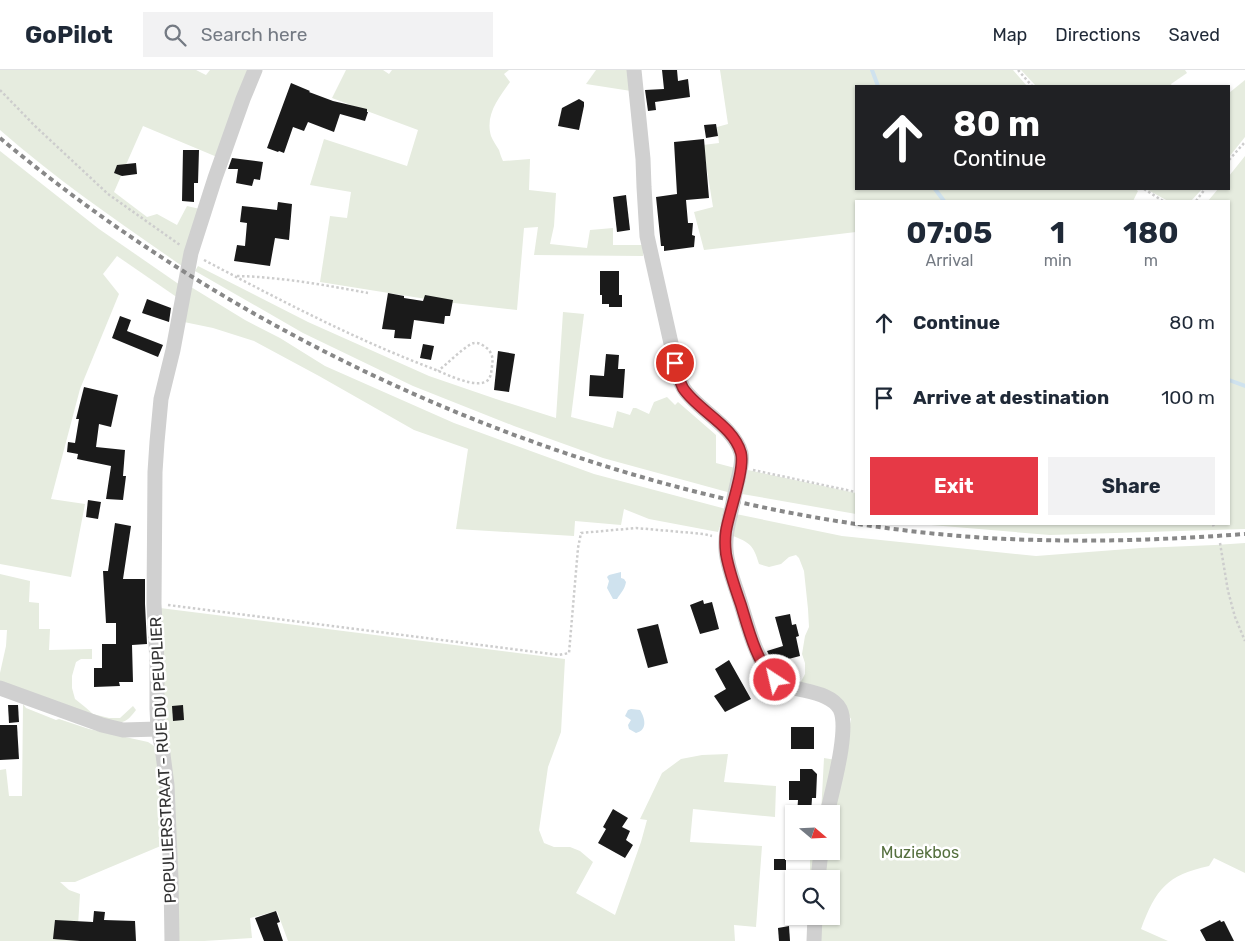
<!DOCTYPE html>
<style>
body{margin:0;font-family:Rubik,sans-serif;background:#f2f2f3;color:#1f2937;height:100vh;display:flex;flex-direction:column;font-size:19px;white-space:nowrap}
*{box-sizing:border-box;margin:0}
p{font-size:16px;color:#747a83}
.icon{flex:none;width:28px;height:28px;fill:none;stroke:currentColor;stroke-width:2;stroke-linecap:round;stroke-linejoin:round}
.map{position:relative;flex:1;overflow:hidden}
.side{position:absolute;left:855px;top:130px;width:375px;height:325px;display:flex;flex-direction:column;background:#fff;border-radius:0px;box-shadow:0 1px 4px #0004}
.side>*{flex:none}
.guide{position:absolute;left:855px;top:15px;width:375px;height:105px;border-radius:0px;box-shadow:0 1px 4px #0004;background:#202124;color:#fff;overflow:hidden}
.needle{width:32px;rotate:109deg}
.tools{position:absolute;left:785px;top:735px;display:grid;gap:10px}
.tools a{display:grid;place-items:center;width:55px;height:55px;border-radius:0px;background:#fff;box-shadow:0 1px 4px #0004;font-size:25px}
.pin{position:absolute;display:grid;place-items:center;width:42px;height:42px;color:#fff;margin:-21px;border:2px solid #fff;border-radius:50%;box-shadow:0 1px 5px #0007}
.me{position:absolute;width:55px;margin:-28px;rotate:325deg;stroke-linejoin:round;filter:drop-shadow(0 0 4px #0008)}
.turn{display:flex;align-items:center;gap:18px;height:105px;padding:0 15px;font-size:22px}
.turn .icon{width:65px;height:65px;stroke-width:2.5}
.turn b{display:block;font-size:35px;line-height:42px}
.eta{display:flex;justify-content:space-evenly;align-items:center;height:85px;text-align:center}
.eta b{font-size:30px;font-weight:700;line-height:35px}
.button{display:flex;gap:10px;margin-top:auto;padding:10px 15px}
.button a{flex:1;height:58px;border-radius:0px;background:#e63946;color:#fff;font-size:20px;font-weight:700;line-height:58px;text-align:center}
.button a+a{background:#f2f2f3;color:#1f2937}
ul{padding:0;list-style:none}
li{display:flex;align-items:center;gap:15px;height:75px;padding:0 15px}
li div{flex:1}
li b{display:block;font-size:19px}
li em{font-style:normal}
header{display:flex;align-items:center;gap:30px;box-sizing:border-box;height:70px;padding:0 25px;background:#fff;border-bottom:1px solid #e0e1e3}
header strong{font-size:24px}
nav{display:flex;gap:28px;margin-inline-start:auto;font-size:18px}
.search{width:350px;height:45px;background:#f2f2f3;display:flex;align-items:center;gap:12px;box-sizing:border-box;padding:0 18px;border-radius:0px;color:#747a83;font-size:19px}
.map>svg:first-child{display:block}
.green{fill:#e6ecdf}
.water{fill:#cfe2ee}
.lines{fill:none;stroke-linecap:round;stroke-linejoin:round}
.stream{stroke:#cfe2ee;stroke-width:4}
.building{fill:#1a1a1a}
.path{stroke:#cdcdcd;stroke-width:2.5;stroke-dasharray:2.5 2.5;stroke-linecap:butt}
.minor{stroke:#d0d0d0;stroke-width:15}
.rail{stroke:#888;stroke-width:4;stroke-dasharray:5 4;stroke-linecap:butt}
.minor-bridge{stroke:#d0d0d0;stroke-width:15}
.route-casing{stroke:#96252e;stroke-width:12}
.route{stroke:#e63946;stroke-width:9}
.labels{text-anchor:middle;dominant-baseline:central;stroke-width:5;stroke-linejoin:round;paint-order:stroke}
.street-label{font-size:16px;fill:#333;stroke:#fff}
.park-label{font-size:16px;fill:#56703f;stroke:#fff}
</style>
<header>
<strong>GoPilot</strong>
<div class="search"><svg class="icon" aria-label="search" viewBox="0 0 24 24"><circle cx="10" cy="10" r="6"/><path d="M15 15l6 6"/></svg>Search here</div>
<nav><a>Map</a><a>Directions</a><a>Saved</a></nav>
</header>
<div class="map">
<svg width="1245" height="871" viewBox="0 0 1245 871">
<rect width="100%" height="100%" fill="#fff"/>
<g class="green">
<path d="M 0,0 L 196,0 L 206,5 L 210,0 L 249,0 L 217,87 L 143,56 L 114,122 L 147,147 L 157,144 L 177,155 L 187,136 L 200,139 L 182,196 C 120,153 57,110 0,60 Z"/>
<path d="M 346,0 L 383,0 L 389,4 L 392,0 L 509,0 L 504,4 L 510,12 C 498,29 485,45 491,66 C 493,71 496,75 499,80 C 500,83 501,87 503,91 L 530,89 L 529,120 L 556,123 L 554,156 L 550,174 L 587,178 L 590,160 L 613,158 L 613,175 L 644,175 L 643,186 L 534,185 L 538,157 L 524,158 L 517,240 L 445,232 L 320,212 L 330,146 L 347,148 L 351,122 L 310,115 L 324,69 L 407,96 L 418,60 L 332,28 Z"/>
<path d="M 596,0 L 628,0 L 631,21 L 586,14 Z"/>
<path d="M 720,0 L 1013,0 L 1027,16 L 856,16 L 856,119 L 1135,119 L 1138,121 L 1133,131 L 856,131 L 856,162 L 704,180 L 694,142 L 713,137 L 703,75 L 719,73 L 717,57 L 728,54 Z"/>
<path d="M 1021,0 L 1185,0 L 1187,3 L 1171,14 L 1172,16 L 1036,16 Z"/>
<path d="M 1245,10 L 1245,67 L 1229,87 L 1229,23 Z"/>
<path d="M 0,81 L 99,159 L 180,215 L 178,228 L 117,186 L 103,204 L 119,224 L 80,319 L 51,429 L 85,434 L 71,507 L 0,494 Z"/>
<path d="M 1245,86 L 1245,459 L 1050,465 L 919,454 L 1229,454 L 1229,131 L 1208,131 L 1218,119 L 1229,119 L 1229,106 Z"/>
<path d="M 1146,119 L 1202,119 L 1191,131 L 1168,131 Z"/>
<path d="M 198,196 L 308,252 L 429,306 L 496,329 L 556,348 L 563,242 L 584,244 L 571,347 L 613,358 L 617,341 L 630,345 L 633,338 L 636,338 L 649,344 L 654,332 L 667,327 L 675,335 L 678,332 L 716,365 L 716,393 L 735,398 L 731,423 L 603,388 L 514,356 L 413,316 L 303,263 L 195,201 Z"/>
<path d="M 191,217 L 245,250 L 280,268 L 325,296 L 454,353 L 594,404 L 726,439 L 718,462 L 649,449 L 624,439 L 621,455 L 575,451 L 574,466 L 456,459 L 468,379 L 414,360 L 319,306 L 254,271 L 213,258 L 184,252 Z"/>
<path d="M 748,400 L 856,423 L 856,444 L 742,424 Z"/>
<path d="M 736,444 L 842,466 L 1036,486 L 1141,478 L 1215,475 L 1245,473 L 1245,803 L 1214,788 L 1209,796 C 1167,805 1156,819 1141,859 L 1168,871 L 810,871 L 810,846 L 831,846 L 831,809 L 810,809 L 810,784 L 813,781 L 831,781 L 831,744 L 821,744 L 824,688 L 842,691 L 851,649 L 841,635 L 798,617 L 805,604 L 805,593 L 802,584 L 805,566 L 809,557 L 808,539 L 804,501 L 799,488 L 796,485 L 789,487 L 781,494 L 769,497 L 759,494 C 753,474 750,473 731,465 Z"/>
<path d="M 0,504 L 30,511 L 29,532 L 39,533 L 39,559 L 50,559 L 49,580 L 92,579 L 92,589 L 81,589 L 76,592 L 72,606 L 72,618 L 75,629 L 85,637 L 93,644 L 109,648 L 120,648 L 133,636 L 136,640 C 126,653 124,653 108,652 L 0,612 L 0,603 L 6,576 L 7,560 L 0,560 Z"/>
<path d="M 160,538 L 565,589 L 561,662 L 548,697 L 539,760 L 544,773 L 554,777 L 570,777 L 580,781 L 593,792 L 576,823 L 615,845 L 641,772 L 647,750 L 640,749 L 662,703 L 681,689 L 702,685 L 728,684 L 724,712 L 776,716 L 775,747 L 693,739 L 690,772 L 762,776 L 756,857 L 734,855 L 735,871 L 288,871 L 277,841 L 250,848 L 252,868 L 204,871 L 175,871 Z"/>
<path d="M 23,634 L 26,638 L 56,650 L 59,649 L 89,659 L 148,672 L 154,676 L 159,695 L 163,775 L 75,812 L 60,812 L 69,820 L 80,824 L 77,871 L 0,871 L 0,700 L 6,699 L 9,726 L 22,726 Z"/>
</g>
<g class="water">
<path d="M 621,502 L 621,508 L 624,509 L 626,512 C 625,519 620,524 617,529 L 613,529 L 607,518 L 609,511 L 607,507 L 609,505 Z"/>
<path d="M 631,639 L 640,640 C 645,648 648,660 636,663 L 629,659 L 628,655 L 631,650 L 625,646 L 628,640 Z"/>
</g>
<g class="lines">
<g class="stream">
<path d="M 872,0 L 878,16"/>
<path d="M 935,119 L 944,131"/>
<path d="M 1229,310 L 1245,316"/>
</g>
</g>
<g class="building">
<path d="M 662,0 L 677,0 L 678,11 L 688,9 L 690,27 L 655,32 L 656,40 L 648,41 L 645,20 L 664,19 Z"/>
<path d="M 291,13 L 310,21 L 309,22 L 333,31 L 367,39 L 367,42 L 368,42 L 365,51 L 340,44 L 334,62 L 308,52 L 304,61 L 293,57 L 284,83 L 279,81 L 278,82 L 267,78 Z"/>
<path d="M 579,29 L 584,32 L 584,36 L 579,60 L 558,56 L 562,38 Z"/>
<path d="M 716,54 L 718,66 L 706,68 L 704,55 Z"/>
<path d="M 704,69 L 709,128 L 686,130 L 688,153 L 693,153 L 692,165 L 695,166 L 694,177 L 664,181 L 664,176 L 661,176 L 656,127 L 677,124 L 674,72 Z"/>
<path d="M 183,80 L 199,80 L 198,113 L 194,113 L 194,132 L 182,131 Z"/>
<path d="M 232,88 L 263,92 L 260,110 L 254,109 L 252,116 L 236,113 L 238,99 L 228,99 Z"/>
<path d="M 136,93 L 137,104 L 122,106 L 114,103 L 117,95 Z"/>
<path d="M 626,125 L 630,160 L 617,162 L 613,127 Z"/>
<path d="M 278,132 L 292,134 L 289,170 L 275,168 L 270,196 L 234,191 L 237,175 L 245,176 L 247,153 L 240,152 L 242,136 L 277,140 Z"/>
<path d="M 600,201 L 619,201 L 619,225 L 622,225 L 622,237 L 609,237 L 609,234 L 602,234 L 602,225 L 600,225 Z"/>
<path d="M 388,223 L 404,226 L 404,228 L 423,231 L 425,225 L 453,230 L 450,246 L 445,246 L 444,254 L 414,250 L 411,269 L 394,268 L 395,260 L 382,259 Z"/>
<path d="M 147,229 L 171,238 L 169,252 L 142,243 Z"/>
<path d="M 120,246 L 131,250 L 127,261 L 163,275 L 158,287 L 112,268 Z"/>
<path d="M 423,274 L 434,276 L 431,290 L 420,288 Z"/>
<path d="M 498,281 L 515,284 L 509,322 L 494,320 Z"/>
<path d="M 606,284 L 619,285 L 618,299 L 625,299 L 623,328 L 589,326 L 590,305 L 604,306 Z"/>
<path d="M 84,317 L 118,325 L 111,357 L 99,354 L 96,377 L 125,380 L 123,406 L 126,406 L 123,430 L 106,429 L 111,396 L 77,389 L 78,384 L 67,382 L 68,372 L 75,373 L 79,349 L 76,349 Z"/>
<path d="M 88,430 L 101,432 L 98,449 L 86,447 Z"/>
<path d="M 115,453 L 131,456 L 123,509 L 145,509 L 145,534 L 147,574 L 132,575 L 133,612 L 119,612 L 120,616 L 94,617 L 94,598 L 102,598 L 102,574 L 116,574 L 116,553 L 106,553 L 103,501 L 108,501 Z"/>
<path d="M 703,530 L 704,534 L 712,532 L 719,559 L 700,564 L 690,535 Z"/>
<path d="M 790,544 L 792,555 L 796,554 L 799,566 L 796,567 L 800,586 L 773,593 L 767,581 L 783,576 L 775,547 Z"/>
<path d="M 658,554 L 668,593 L 648,598 L 637,559 Z"/>
<path d="M 729,590 L 751,629 L 725,642 L 714,626 L 726,619 L 715,599 Z"/>
<path d="M 8,635 L 18,635 L 19,652 L 9,653 Z"/>
<path d="M 183,635 L 184,650 L 173,651 L 172,636 Z"/>
<path d="M 0,655 L 17,655 L 19,689 L 0,690 Z"/>
<rect x="791" y="657" width="23" height="22"/>
<path d="M 800,699 L 812,699 L 817,704 L 816,728 L 812,728 L 811,744 L 797,744 L 798,730 L 789,730 L 789,711 L 800,711 Z"/>
<path d="M 613,739 L 628,748 L 622,757 L 630,761 L 626,770 L 633,775 L 625,788 L 598,773 L 606,759 L 603,757 Z"/>
<rect x="774" y="789" width="12" height="11"/>
<path d="M 94,841 L 105,842 L 104,850 L 135,851 L 136,871 L 80,871 L 53,869 L 55,850 L 93,852 Z"/>
<path d="M 276,841 L 280,852 L 277,853 L 283,871 L 264,871 L 255,848 Z"/>
<path d="M 1220,850 L 1221,852 L 1224,851 L 1234,871 L 1206,871 L 1200,860 Z"/>
<path d="M 789,856 L 790,871 L 779,871 L 778,858 Z"/>
</g>
<g class="lines">
<g class="path">
<path d="M 1018,0 L 1032,16"/>
<path d="M 0,20 L 35,56 L 108,124 L 180,175"/>
<path d="M 1229,90 L 1245,72"/>
<path d="M 1144,119 L 1163,131"/>
<path d="M 1196,131 L 1205,119"/>
<path d="M 204,190 C 278,229 352,268 431,298 C 444,303 467,315 481,313 C 491,312 491,304 492,296 C 493,289 493,285 488,279 C 484,276 479,272 474,273 C 467,274 446,295 438,301"/>
<path d="M 237,206 C 281,207 325,215 368,223"/>
<path d="M 753,400 L 856,422"/>
<path d="M 1213,454 L 1214,458"/>
<path d="M 1220,473 L 1228,521 L 1235,547 L 1245,571"/>
<path d="M 168,535 L 559,585 L 569,583 L 578,478 L 581,463 L 636,458 L 704,464 L 712,466"/>
</g>
<g class="minor">
<path d="M 634,0 L 643,89 L 644,117 L 647,166 L 679,309 C 681,312 682,316 684,319 C 698,340 734,357 741,383 C 743,391 740,401 738,410"/>
<path d="M 730,446 C 727,458 725,468 726,480 C 727,496 734,512 739,528 C 747,552 753,580 768,602 C 770,605 773,608 776,610 C 794,623 829,619 840,639 C 850,659 832,721 827,744"/>
<path d="M 0,618 L 102,655 L 123,660 L 158,659"/>
<path d="M 818,809 L 821,781"/>
<path d="M 172,871 L 171,809 L 167,715 L 162,677 L 158,659 L 157,639 L 157,593 L 154,534 L 155,402 L 157,372 L 161,329 L 173,280 L 191,183 L 215,108 L 243,29 L 255,0"/>
<path d="M 814,871 L 815,846"/>
</g>
<g class="rail">
<path d="M 0,68 C 239,268 548,408 856,454"/>
<path d="M 858,454 C 918,463 979,469 1040,470 C 1108,472 1177,469 1245,464"/>
</g>
<path class="minor-bridge" d="M 730,446 L 738,410"/>
</g>
<g class="lines">
<defs>
<path id="route" d="M 675,293 C 677,301 679,310 683,318 C 697,340 734,356 741,383 C 745,400 729,442 726,461 C 725,468 725,476 726,484 C 729,501 735,518 741,535 C 748,558 757,594 775,610"/>
</defs>
<use href="#route" class="route-casing"/>
<use href="#route" class="route"/>
</g>
<g class="labels">
<g class="street-label">
<text transform="translate(163 690) rotate(-93)">POPULIERSTRAAT - RUE DU PEUPLIER</text>
</g>
<g class="park-label">
<text x="920" y="782">Muziekbos</text>
</g>
</g>
</svg>
<div class="tools">
<a><svg class="needle" viewBox="-14 -14 28 28"><path d="M0-13l5 13h-10z" fill="#e53935"/><path d="M0 13l5-13h-10z" fill="#747a83"/></svg></a>
<a><svg class="icon" aria-label="search" viewBox="0 0 24 24"><circle cx="10" cy="10" r="6"/><path d="M15 15l6 6"/></svg></a>
</div>
<div class="pin" style="left:675px;top:293px;background:#d93025"><svg class="icon" aria-label="arrive" viewBox="0 0 24 24"><path d="M6 21V4h12l-3 4 3 4H6"/></svg></div>
<svg class="me" style="left:775px;top:610px" viewBox="-20 -20 40 40"><circle r="17" fill="#e63946" stroke="#fff" stroke-width="3"/><path d="M0-11L8 9 0 5-8 9z" fill="#fff"/></svg>
<div class="guide">
<div class="turn"><svg class="icon" aria-label="ahead" viewBox="0 0 24 24"><path d="M12 20V5M6 11l6-6 6 6"/></svg><div><b>80 m</b>Continue</div></div>
</div>
<section class="side">
<div class="eta">
<div><b>07:05</b><p>Arrival</p></div>
<div><b>1</b><p>min</p></div>
<div><b>180</b><p>m</p></div>
</div>
<ul>
<li><svg class="icon" aria-label="ahead" viewBox="0 0 24 24"><path d="M12 20V5M6 11l6-6 6 6"/></svg><div><b>Continue</b></div><em>80 m</em></li>
<li><svg class="icon" aria-label="arrive" viewBox="0 0 24 24"><path d="M6 21V4h12l-3 4 3 4H6"/></svg><div><b>Arrive at destination</b></div><em>100 m</em></li>
</ul>
<div class="button"><a>Exit</a><a>Share</a></div>
</section>
</div>
